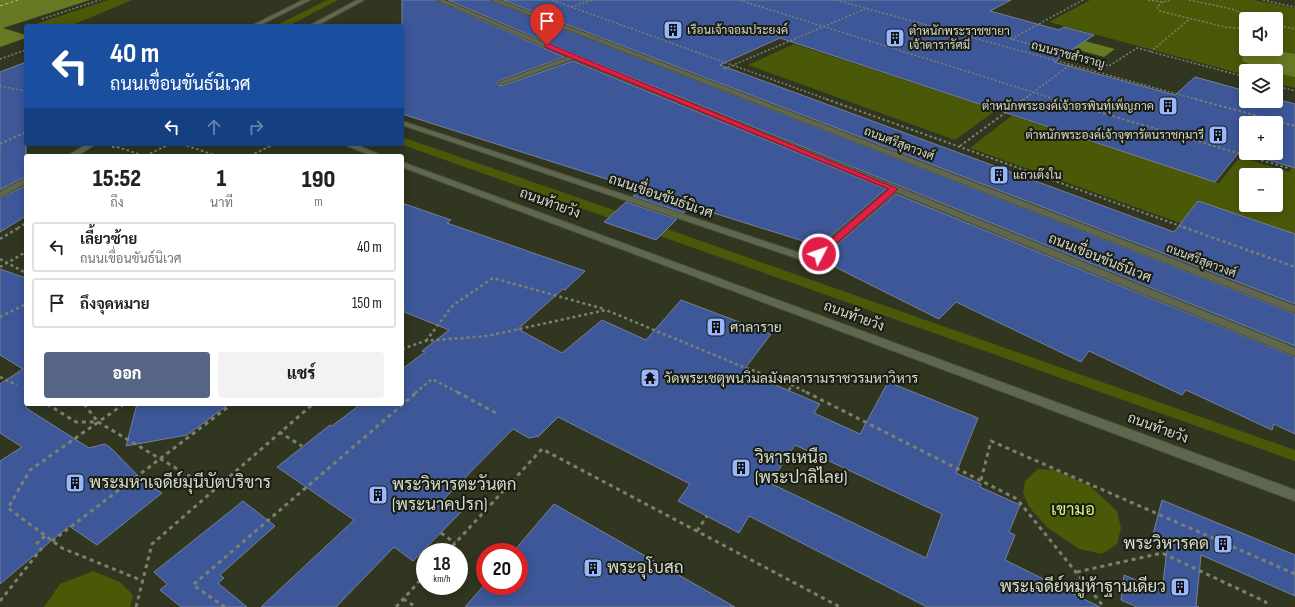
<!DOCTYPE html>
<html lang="th">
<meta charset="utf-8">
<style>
body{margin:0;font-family:"Sofia Sans Condensed",Sarabun,sans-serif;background:#f2f2f2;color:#222;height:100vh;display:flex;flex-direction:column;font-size:15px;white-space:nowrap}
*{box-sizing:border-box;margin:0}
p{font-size:13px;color:#767676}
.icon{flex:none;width:22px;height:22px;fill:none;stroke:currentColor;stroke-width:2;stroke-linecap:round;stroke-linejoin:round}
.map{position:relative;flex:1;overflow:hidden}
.sheet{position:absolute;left:24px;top:154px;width:380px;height:252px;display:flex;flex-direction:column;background:#fff;border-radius:4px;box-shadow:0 2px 10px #0003}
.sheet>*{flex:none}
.hud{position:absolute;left:24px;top:24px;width:380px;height:122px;border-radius:4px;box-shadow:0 2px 10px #0003;background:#1a4fa0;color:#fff;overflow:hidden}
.tools{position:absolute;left:1239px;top:12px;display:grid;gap:8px}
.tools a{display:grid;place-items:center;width:44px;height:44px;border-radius:4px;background:#fff;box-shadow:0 2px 10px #0003;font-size:20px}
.speed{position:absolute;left:416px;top:543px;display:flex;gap:8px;font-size:20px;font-weight:700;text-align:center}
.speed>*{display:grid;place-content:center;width:52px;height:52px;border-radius:50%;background:#fff;box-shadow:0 2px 10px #0003;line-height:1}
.speed small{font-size:10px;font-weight:400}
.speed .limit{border:6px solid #d22;background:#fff;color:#111}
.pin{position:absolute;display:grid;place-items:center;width:34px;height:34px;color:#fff;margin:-41px -17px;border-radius:50% 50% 50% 0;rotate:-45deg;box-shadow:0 0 4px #0007}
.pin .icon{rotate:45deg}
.me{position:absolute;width:44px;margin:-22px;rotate:49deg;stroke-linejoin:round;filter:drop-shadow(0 0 3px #0008)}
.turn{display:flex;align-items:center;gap:14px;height:84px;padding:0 20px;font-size:18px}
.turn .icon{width:52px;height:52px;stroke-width:2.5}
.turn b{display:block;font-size:28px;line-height:34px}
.lanes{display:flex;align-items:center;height:38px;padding:0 20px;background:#0003;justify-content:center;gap:20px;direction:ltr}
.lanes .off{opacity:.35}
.eta{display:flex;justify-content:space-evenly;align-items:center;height:68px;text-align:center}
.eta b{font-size:24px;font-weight:800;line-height:28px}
.primary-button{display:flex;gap:8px;margin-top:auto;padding:8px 20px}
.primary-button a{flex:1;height:46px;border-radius:4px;background:#576585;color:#fff;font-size:16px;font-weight:800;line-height:46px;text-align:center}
.primary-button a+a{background:#f2f2f2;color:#222}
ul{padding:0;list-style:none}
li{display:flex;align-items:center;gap:12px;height:50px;margin:0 8px 6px;padding:0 12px;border:2px solid #e0e0e0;border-radius:4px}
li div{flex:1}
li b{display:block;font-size:15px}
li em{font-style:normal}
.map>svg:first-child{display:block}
.green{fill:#4a5907;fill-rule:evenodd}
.water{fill:#667923}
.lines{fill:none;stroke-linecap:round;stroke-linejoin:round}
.ferry{stroke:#b2cd5c;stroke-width:1;stroke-dasharray:3 2.5;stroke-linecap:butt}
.building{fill:#3d5799;stroke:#768198;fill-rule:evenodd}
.lane-casing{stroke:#4d523f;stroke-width:2}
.street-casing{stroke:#4d523f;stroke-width:2}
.secondary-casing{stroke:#4d523f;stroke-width:2}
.path-far3{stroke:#7c816f;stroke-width:1.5;stroke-dasharray:2 2;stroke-linecap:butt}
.path-far2{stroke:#7c816f;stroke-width:2;stroke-dasharray:2.5 2.5;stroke-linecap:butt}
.path-far1{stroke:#7c816f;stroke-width:2.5;stroke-dasharray:3 3;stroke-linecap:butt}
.path{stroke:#7c816f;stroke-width:3;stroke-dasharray:4 4;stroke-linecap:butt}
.lane{fill:#60674f;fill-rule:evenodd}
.street{fill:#60674f;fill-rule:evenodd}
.secondary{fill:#60674f;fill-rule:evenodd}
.route{fill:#e11d48;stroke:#92132f}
.labels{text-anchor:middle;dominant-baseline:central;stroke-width:4;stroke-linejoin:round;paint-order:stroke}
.far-poi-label{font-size:12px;fill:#d6dacc;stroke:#191c12;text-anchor:start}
.far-street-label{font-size:12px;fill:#d6dacc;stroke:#191c12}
.street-label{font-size:14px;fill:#d6dacc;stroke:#191c12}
.poi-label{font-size:14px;fill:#d6dacc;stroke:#191c12;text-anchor:start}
.near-poi-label{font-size:17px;fill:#d6dacc;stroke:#191c12;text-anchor:start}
.near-park-label{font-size:17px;fill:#d6f382;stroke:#191c12}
</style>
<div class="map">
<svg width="1295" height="607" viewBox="0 0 1295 607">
<rect width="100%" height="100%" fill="#303620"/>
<g class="green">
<path d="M 108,0 L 132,0 L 70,26 L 33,25 Z"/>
<path d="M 327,0 L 338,0 L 288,26 L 275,26 Z"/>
<path d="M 1090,0 L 1254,0 L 1295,8 L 1295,88 L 1276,83 L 1276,71 L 1246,71 L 1246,75 L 1049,22 ZM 1246,19 L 1276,19 L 1276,49 L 1246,49 Z"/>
<path d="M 794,44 L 996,110 L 955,140 L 748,65 Z"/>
<path d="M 1013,116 L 1219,183 L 1240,157 L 1289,172 L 1295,163 L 1295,264 L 970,148 L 1010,117 ZM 1246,175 L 1276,175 L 1276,205 L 1246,205 Z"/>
<path d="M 402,137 L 617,211 L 609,218 L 400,144 L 402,144 Z"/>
<path d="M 667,229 L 1295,450 L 1295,461 L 660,236 Z"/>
<path d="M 1038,469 L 1055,470 L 1090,486 L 1117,511 L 1121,528 L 1117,544 L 1102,554 L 1079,549 L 1048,528 L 1029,507 L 1023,493 L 1025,481 Z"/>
<path d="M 93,571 L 120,582 L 133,595 L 130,607 L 44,607 L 60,584 Z"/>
</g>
<g class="water">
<path d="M 0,0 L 90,0 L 3,28 L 26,35 L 26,38 L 0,47 Z"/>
<path d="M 1055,33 L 1115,49 L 1104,57 L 1043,40 Z"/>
<path d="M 1263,49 L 1295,54 L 1295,77 L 1276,73 L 1276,71 L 1261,71 L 1243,61 L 1242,55 L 1251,50 Z"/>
</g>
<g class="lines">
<path class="ferry" d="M 0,6 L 18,0"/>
</g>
<g class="building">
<path d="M 402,0 L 436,0 L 564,57 L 498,81 L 498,84 L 499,86 L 504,85 L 573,61 L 886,189 L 819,246 L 691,206 L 684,213 L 633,196 L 641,190 L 402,114 Z"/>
<path d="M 448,0 L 490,0 L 1295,314 L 1295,346 L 576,55 Z"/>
<path d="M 503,0 L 1011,0 L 990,11 L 1059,30 L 1064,27 L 1094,35 L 1054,62 L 1175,95 L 1195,77 L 1246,91 L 1246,101 L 1276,101 L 1276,99 L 1295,104 L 1295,168 L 1246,153 L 1276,153 L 1276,123 L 1246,123 L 1246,153 L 1240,151 L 1215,182 L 780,38 L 720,65 L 1174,232 L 1198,201 L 1295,234 L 1295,304 Z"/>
<path d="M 26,62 L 26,178 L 22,178 L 0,190 L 0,72 Z"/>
<path d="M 26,186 L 26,216 L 0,232 L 0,198 Z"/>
<path d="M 896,194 L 1295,357 L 1295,434 L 1274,424 L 1272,430 L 1186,390 L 1182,395 L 1089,351 L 1081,362 L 956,302 L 939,319 L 823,261 L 836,251 L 831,250 Z"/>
<path d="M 626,202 L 677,219 L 656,240 L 604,222 Z"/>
<path d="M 402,203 L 451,220 L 447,223 L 585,271 L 565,290 L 563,289 L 518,329 L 562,353 L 602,320 L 646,340 L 681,300 L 771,334 L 743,371 L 820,404 L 814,413 L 860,434 L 888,382 L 978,418 L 956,473 L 981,484 L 980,487 L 1020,505 L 1009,532 L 1015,535 L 1005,560 L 1100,607 L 927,607 L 749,516 L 739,533 L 678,501 L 690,484 L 558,417 L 539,436 L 529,438 L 513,429 L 444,499 L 464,509 L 413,561 L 394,547 L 336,607 L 261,607 L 354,520 L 277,467 L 330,425 L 332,426 L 361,404 L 402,404 L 402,369 L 425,352 L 422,351 L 449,330 L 402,311 ZM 795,445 L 942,514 L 926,558 L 770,483 Z"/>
<path d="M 0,269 L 26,278 L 26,408 L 89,448 L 105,444 L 111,448 L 145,483 L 162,493 L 97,545 L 69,526 L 0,584 L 0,461 L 22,447 L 0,433 L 0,384 L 23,369 L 0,355 Z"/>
<path d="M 137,404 L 229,404 L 187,435 L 126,446 Z"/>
<path d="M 1162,500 L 1295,555 L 1295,596 L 1201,555 L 1196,606 L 1199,607 L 1137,607 L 1121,600 L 1124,575 L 1162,591 L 1168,541 L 1153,534 Z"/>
<path d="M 243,501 L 275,526 L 220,575 L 224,578 L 218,583 L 247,607 L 181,607 L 160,590 L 167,584 L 154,572 Z"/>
<path d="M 554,504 L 735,607 L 465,607 L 485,584 L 485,586 L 519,586 L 519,552 L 513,552 Z"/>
</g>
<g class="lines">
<defs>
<g id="lane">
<path d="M 357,0 L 364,0 L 316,26 L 309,26 Z"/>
<path d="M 437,0 L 444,0 L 575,56 L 1295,348 L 1295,356 L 896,192 L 822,256 L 799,259 L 402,125 L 402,121 L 800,253 L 816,251 L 889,189 L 573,59 L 503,84 L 499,84 L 499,82 L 568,57 Z"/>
</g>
<path id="street" d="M 491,0 L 499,0 L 1295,306 L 1295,313 Z"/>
<g id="secondary">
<path d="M 303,0 L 310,0 L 258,26 L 251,26 Z"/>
<path d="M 87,144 L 96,144 L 77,156 L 67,156 Z"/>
<path d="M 343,144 L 354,144 L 383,156 L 372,156 Z"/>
<path d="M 402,162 L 1295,490 L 1295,501 L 402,167 Z"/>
<path d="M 23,179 L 26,179 L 26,184 L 0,197 L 0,192 Z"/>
</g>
</defs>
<use href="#lane" class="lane-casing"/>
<use href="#street" class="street-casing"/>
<use href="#secondary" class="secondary-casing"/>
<g class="path-far3">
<path d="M 552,0 L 829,100"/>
<path d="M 739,0 L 1058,100"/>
<path d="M 836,0 L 1199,100"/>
<path d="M 1083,0 L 1011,39 L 1109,66 L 1137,48 L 1246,77"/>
<path d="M 1148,0 L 1163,2 L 1170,0"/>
<path d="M 1189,0 L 1232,9 L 1255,19"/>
<path d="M 1263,0 L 1295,7"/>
<path d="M 1163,2 L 1157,7 L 1160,11 L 1225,27 L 1246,29"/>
<path d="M 571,7 L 592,0"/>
<path d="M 42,19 L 100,0"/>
<path d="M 1276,25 L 1295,29"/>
<path d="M 1150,52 L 1190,19"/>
<path d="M 0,59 L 26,50"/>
<path d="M 724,69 L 865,9"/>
<path d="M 0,86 L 26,91"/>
<path d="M 1276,86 L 1295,91"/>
<path d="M 1023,100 L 1070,65"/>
</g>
<g class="path-far2">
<path d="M 826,99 L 1186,228"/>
<path d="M 1055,99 L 1288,168"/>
<path d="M 1195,99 L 1295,126"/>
<path d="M 0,144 L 26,132"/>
<path d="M 182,144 L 217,156"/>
<path d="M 960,146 L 1024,99"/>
<path d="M 112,147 L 117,147 L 145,156 L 170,144"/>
<path d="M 250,156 L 274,144"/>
<path d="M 18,228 L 26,223"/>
</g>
<g class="path-far1">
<path d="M 1183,227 L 1295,267"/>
<path d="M 0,239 L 20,227"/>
<path d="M 0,259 L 26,273"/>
<path d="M 0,267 L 26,252"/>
<path d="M 0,317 L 26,304"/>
<path d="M 426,341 L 453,305 L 493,278 L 604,309"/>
<path d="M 402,349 L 425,341 L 487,336 L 606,310 L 736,364 L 792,385 L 808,393"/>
<path d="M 0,377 L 17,385"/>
<path d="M 789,390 L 792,385"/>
<path d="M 415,393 L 432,379 L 459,393"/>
</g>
<g class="path">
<path d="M 457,392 L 496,413"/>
<path d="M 806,392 L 1017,499 L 1104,607"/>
<path d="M 47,404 L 76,422 L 98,422 L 213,490"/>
<path d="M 84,404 L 98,422"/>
<path d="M 124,404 L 30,470 L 8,508 L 62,548 L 143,581"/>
<path d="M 279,432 L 302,446"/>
<path d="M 981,480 L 991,441 L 1295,574"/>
<path d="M 697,531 L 707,516"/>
<path d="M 441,533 L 455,543"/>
<path d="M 52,541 L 232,404"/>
<path d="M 36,544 L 45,536"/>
<path d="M 447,552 L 542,449 L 840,607"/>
<path d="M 1077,572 L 1162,553 L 1266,602 L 1264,607"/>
<path d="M 403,599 L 416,607"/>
<path d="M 0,601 L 42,548"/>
<path d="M 136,607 L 152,544 L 313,404"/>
<path d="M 225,607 L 193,585 L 417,392"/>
<path d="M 396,607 L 425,575"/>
</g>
<use href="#lane" class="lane"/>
<use href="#street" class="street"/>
<use href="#secondary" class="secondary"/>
</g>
<path class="route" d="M 545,44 L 549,44 L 898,189 L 822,256 L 816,256 L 815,254 L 816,252 L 889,189 L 545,47 Z"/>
<defs>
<symbol id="building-square" viewBox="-11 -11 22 22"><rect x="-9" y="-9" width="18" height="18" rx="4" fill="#97b6fd" stroke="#191c12"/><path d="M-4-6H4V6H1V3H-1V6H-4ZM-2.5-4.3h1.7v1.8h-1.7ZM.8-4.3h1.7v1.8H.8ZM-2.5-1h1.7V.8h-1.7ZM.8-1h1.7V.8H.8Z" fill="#111"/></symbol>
<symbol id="temple-square" viewBox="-11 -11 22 22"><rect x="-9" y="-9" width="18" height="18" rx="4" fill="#97b6fd" stroke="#191c12"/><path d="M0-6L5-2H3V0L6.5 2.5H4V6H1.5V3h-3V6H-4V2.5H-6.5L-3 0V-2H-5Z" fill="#111"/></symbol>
</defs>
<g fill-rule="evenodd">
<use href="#building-square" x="662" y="19" width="22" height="22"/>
<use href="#building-square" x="884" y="27" width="22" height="22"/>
<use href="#building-square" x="1157" y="95" width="22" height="22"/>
<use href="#building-square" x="1207" y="124" width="22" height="22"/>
<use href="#building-square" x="988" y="164" width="22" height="22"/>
<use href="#building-square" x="705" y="316" width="22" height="22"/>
<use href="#temple-square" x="639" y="367" width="22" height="22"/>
<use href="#building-square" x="730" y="457" width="22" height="22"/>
<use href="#building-square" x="64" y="472" width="22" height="22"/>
<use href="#building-square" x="367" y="484" width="22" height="22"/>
<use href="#building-square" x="1212" y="533" width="22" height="22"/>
<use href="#building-square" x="582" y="557" width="22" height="22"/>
<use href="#building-square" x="1169" y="576" width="22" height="22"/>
</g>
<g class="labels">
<g class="far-poi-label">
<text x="687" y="30">เรือนเจ้าจอมประยงค์</text>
<text x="909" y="31">ตำหนักพระราชชายา<tspan x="909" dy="14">เจ้าดารารัศมี</tspan></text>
<text x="1154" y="106" text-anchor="end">ตำหนักพระองค์เจ้าอรพินทุ์เพ็ญภาค</text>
<text x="1204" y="135" text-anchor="end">ตำหนักพระองค์เจ้าจุฑารัตนราชกุมารี</text>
<text x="1013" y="175">แถวเต๊งใน</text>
</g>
<g class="far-street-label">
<text transform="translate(1068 55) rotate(15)">ถนนราชสำราญ</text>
<text transform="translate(899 144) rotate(21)">ถนนศรีสุดาวงศ์</text>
<text transform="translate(1201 261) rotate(21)">ถนนศรีสุดาวงศ์</text>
</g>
<g class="street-label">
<text transform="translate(661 196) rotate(19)">ถนนเขื่อนขันธ์นิเวศ</text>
<text transform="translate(550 203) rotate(20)">ถนนท้ายวัง</text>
<text transform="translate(1100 258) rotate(22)">ถนนเขื่อนขันธ์นิเวศ</text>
<text transform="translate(854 316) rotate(20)">ถนนท้ายวัง</text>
<text transform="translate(1158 428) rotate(20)">ถนนท้ายวัง</text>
</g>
<g class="poi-label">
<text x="730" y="327">ศาลาราย</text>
<text x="664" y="378">วัดพระเชตุพนวิมลมังคลารามราชวรมหาวิหาร</text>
</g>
<g class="near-poi-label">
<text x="755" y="458">วิหารเหนือ<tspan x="755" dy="20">(พระปาลิไลย)</tspan></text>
<text x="89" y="483">พระมหาเจดีย์มุนีบัตบริขาร</text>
<text x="392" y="485">พระวิหารตะวันตก<tspan x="392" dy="20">(พระนาคปรก)</tspan></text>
<text x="1209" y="544" text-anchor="end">พระวิหารคด</text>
<text x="607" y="568">พระอุโบสถ</text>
<text x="1166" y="587" text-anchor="end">พระเจดีย์หมู่ห้าฐานเดียว</text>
</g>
<g class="near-park-label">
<text x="1073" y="510">เขามอ</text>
</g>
</g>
</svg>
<div class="tools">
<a><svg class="icon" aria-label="sound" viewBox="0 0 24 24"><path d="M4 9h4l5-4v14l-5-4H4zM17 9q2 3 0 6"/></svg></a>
<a><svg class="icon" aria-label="layers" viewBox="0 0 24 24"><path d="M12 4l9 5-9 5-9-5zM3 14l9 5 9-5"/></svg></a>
<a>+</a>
<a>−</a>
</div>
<div class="speed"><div>18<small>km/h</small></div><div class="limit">20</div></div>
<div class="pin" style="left:547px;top:45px;background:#d93025"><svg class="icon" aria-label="arrive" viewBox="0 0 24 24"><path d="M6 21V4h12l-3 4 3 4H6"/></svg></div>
<svg class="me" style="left:819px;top:254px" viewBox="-20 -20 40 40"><circle r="17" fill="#e11d48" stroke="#fff" stroke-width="3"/><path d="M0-11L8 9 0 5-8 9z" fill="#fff"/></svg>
<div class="hud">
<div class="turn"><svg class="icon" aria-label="left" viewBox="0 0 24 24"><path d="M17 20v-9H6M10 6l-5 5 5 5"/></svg><div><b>40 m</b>ถนนเขื่อนขันธ์นิเวศ</div></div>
<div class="lanes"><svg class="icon" aria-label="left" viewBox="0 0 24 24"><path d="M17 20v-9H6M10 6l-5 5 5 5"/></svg><svg class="icon off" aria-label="ahead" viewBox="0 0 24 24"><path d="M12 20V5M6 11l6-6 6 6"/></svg><svg class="icon off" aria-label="right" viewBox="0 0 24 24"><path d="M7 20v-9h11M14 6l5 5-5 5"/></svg></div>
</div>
<section class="sheet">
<div class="eta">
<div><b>15:52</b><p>ถึง</p></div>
<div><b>1</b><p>นาที</p></div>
<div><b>190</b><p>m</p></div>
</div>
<ul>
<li><svg class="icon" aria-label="left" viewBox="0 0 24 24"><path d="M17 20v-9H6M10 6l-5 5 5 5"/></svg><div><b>เลี้ยวซ้าย</b><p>ถนนเขื่อนขันธ์นิเวศ</p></div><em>40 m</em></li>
<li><svg class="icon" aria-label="arrive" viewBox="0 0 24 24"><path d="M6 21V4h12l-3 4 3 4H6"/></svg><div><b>ถึงจุดหมาย</b></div><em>150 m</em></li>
</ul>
<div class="primary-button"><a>ออก</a><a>แชร์</a></div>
</section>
</div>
